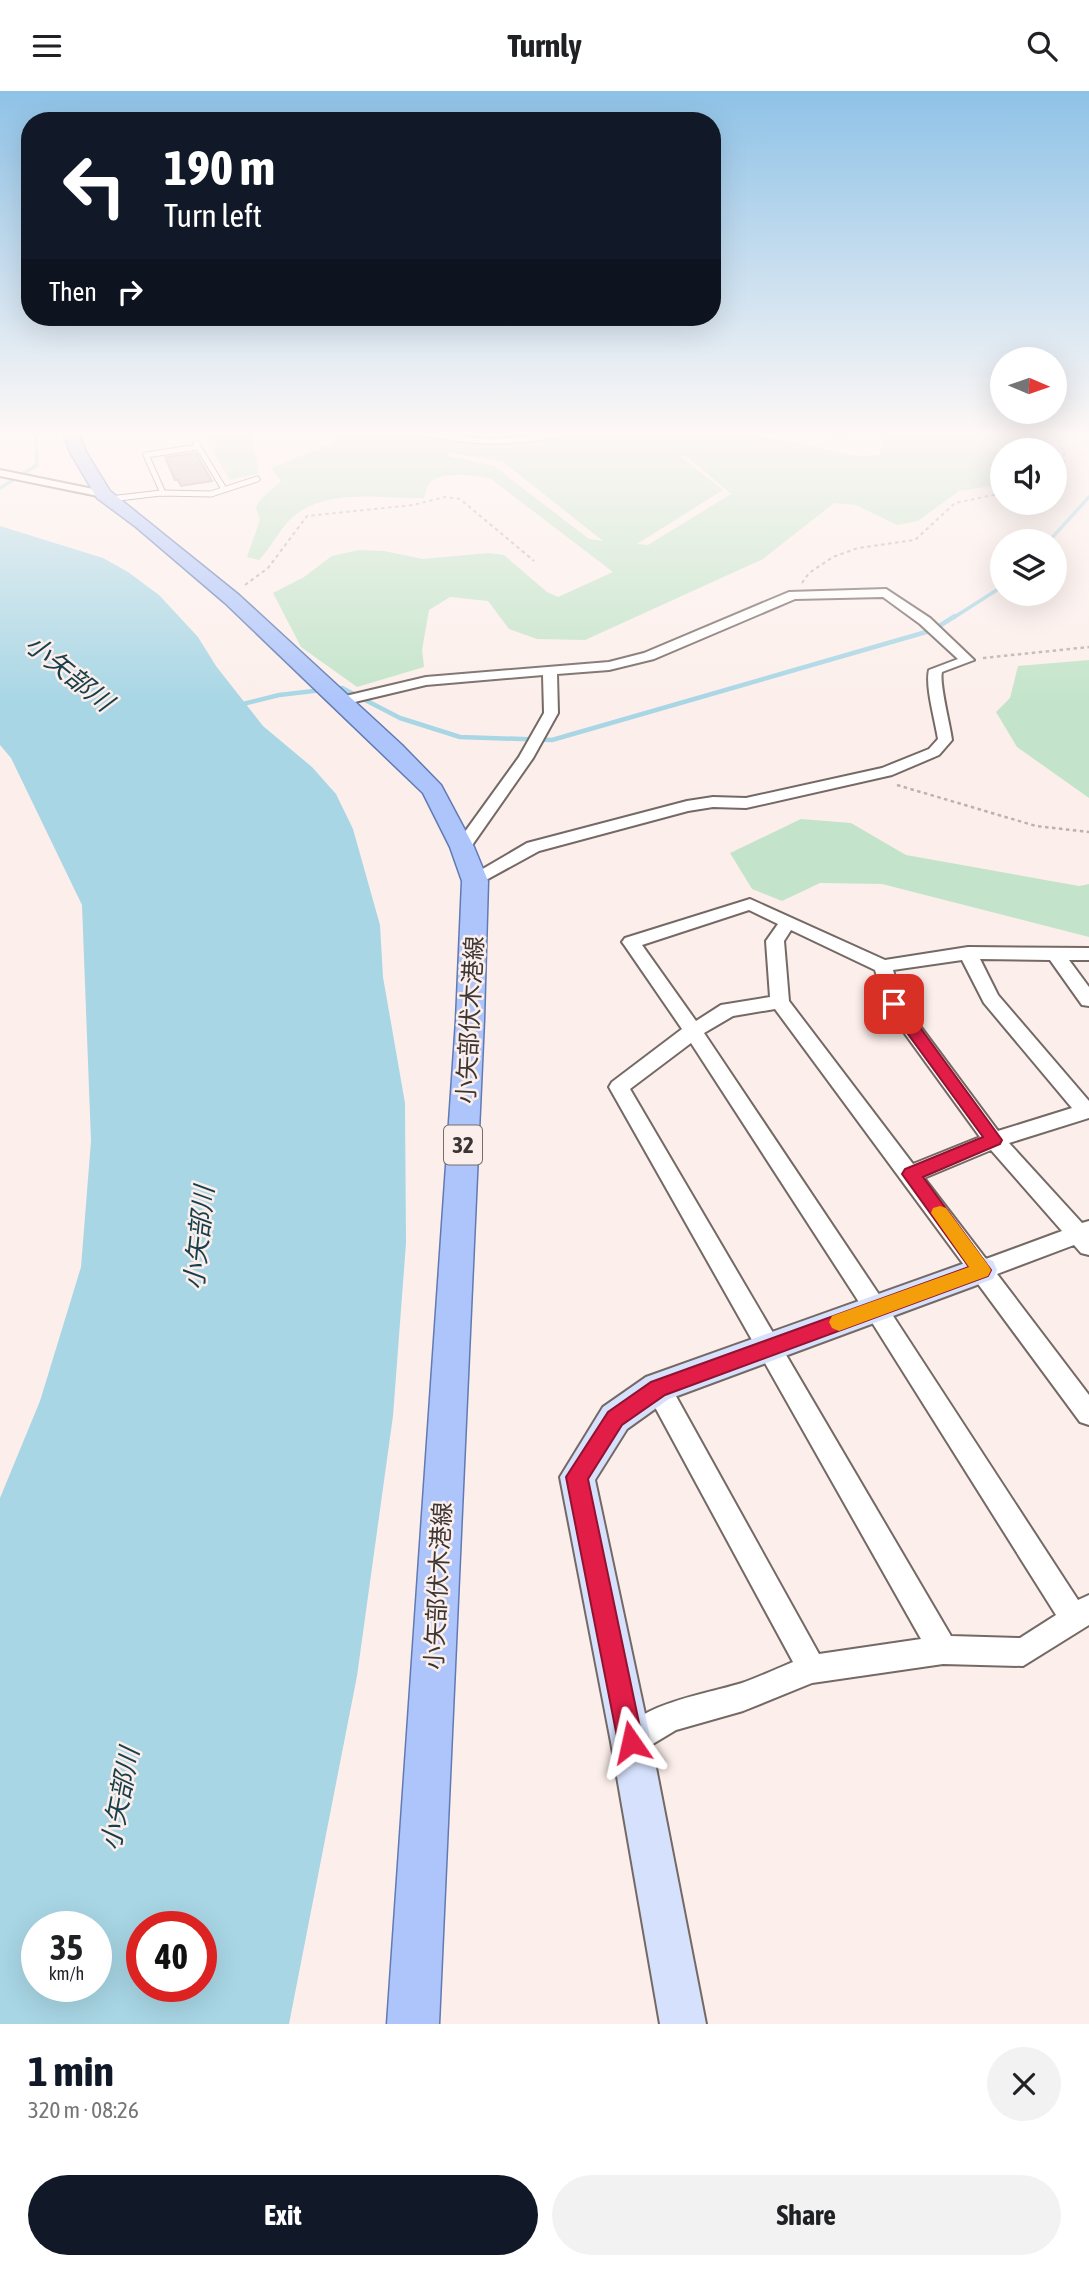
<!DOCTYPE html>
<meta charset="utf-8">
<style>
body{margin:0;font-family:"Asap Condensed","Noto Sans JP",sans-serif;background:#f2f2f2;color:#202124;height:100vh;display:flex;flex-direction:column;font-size:26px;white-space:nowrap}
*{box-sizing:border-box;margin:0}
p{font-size:23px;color:#757577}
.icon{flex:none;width:38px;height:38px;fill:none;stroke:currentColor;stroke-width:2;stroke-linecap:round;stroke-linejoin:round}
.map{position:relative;height:1933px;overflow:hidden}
.sheet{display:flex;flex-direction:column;background:#fff;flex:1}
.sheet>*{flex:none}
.guide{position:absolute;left:21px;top:21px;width:700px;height:214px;border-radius:28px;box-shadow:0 7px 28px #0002;background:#111827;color:#fff;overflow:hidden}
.needle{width:46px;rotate:92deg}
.buttons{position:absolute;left:990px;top:256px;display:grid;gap:14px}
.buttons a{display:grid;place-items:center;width:77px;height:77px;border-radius:50%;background:#fff;box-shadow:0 7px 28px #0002;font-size:35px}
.speed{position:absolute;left:21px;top:1820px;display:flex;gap:14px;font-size:35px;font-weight:700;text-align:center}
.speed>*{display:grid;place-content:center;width:91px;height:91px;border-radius:50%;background:#fff;box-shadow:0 7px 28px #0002;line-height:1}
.speed small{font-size:18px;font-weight:400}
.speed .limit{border:10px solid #d22;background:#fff;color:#111}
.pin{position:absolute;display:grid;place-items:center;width:60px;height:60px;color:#fff;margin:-30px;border-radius:14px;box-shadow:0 4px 10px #0006}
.me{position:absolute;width:77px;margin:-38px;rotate:349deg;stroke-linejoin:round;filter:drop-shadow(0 0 5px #0008)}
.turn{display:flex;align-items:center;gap:24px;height:147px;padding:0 28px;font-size:32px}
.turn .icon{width:91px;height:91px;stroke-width:2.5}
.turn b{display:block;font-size:49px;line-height:60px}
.then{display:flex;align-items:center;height:66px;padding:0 28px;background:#0003;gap:14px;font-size:26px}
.round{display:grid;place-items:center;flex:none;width:74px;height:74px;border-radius:37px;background:#f2f2f2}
.head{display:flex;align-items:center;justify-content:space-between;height:119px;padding:0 28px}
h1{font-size:42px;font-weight:700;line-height:52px;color:#111827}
.button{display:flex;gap:14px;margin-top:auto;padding:14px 28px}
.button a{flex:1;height:80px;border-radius:42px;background:#111827;color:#fff;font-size:28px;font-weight:700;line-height:80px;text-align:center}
.button a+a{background:#f2f2f2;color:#202124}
header{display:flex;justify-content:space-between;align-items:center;height:91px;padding:0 28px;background:#fff;font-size:32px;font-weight:700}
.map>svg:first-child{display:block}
.green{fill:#c3e4ca;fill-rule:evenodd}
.water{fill:#a8d6e5;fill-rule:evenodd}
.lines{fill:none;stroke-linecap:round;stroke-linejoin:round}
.stream-far1{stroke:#a8d6e5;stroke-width:3.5}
.stream{stroke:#a8d6e5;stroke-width:4.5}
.building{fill:#c7bbb6;stroke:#a99d99;stroke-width:2}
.lane-casing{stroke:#746965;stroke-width:7}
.street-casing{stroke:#746965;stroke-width:4}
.secondary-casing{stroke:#746965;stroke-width:4}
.primary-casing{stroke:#617ab3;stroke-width:3}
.path-far1{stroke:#bbb1ad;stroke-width:2;stroke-dasharray:3.5 3.5;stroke-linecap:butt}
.path{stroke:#bbb1ad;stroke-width:2.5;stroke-dasharray:3.5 3.5;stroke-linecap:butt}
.lane{stroke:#fff;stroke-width:5}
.street{fill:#fff;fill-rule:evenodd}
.secondary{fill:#d6e2fd;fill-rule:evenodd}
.primary{fill:#adc5fb;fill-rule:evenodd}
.route{fill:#e11d48;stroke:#92132f;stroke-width:2}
.slow{fill:#f59e0b}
.labels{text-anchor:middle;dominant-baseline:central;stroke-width:5;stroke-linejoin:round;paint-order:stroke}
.shield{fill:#fcefeb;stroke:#756e6b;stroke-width:2}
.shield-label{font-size:23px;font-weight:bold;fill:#3b3634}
.street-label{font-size:24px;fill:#3b3634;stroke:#fcefeb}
.water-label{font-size:26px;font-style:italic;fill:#163f4b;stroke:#fcefeb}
</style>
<header><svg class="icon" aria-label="menu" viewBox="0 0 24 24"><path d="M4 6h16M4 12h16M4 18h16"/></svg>Turnly<svg class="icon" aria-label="search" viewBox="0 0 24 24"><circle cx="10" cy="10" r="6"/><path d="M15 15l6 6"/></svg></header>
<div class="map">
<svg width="1089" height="1933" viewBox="0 0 1089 1933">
<rect width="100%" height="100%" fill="#fcefeb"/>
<g class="green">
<path d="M 234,340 L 251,340 L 259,382 L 230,389 L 203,344 Z"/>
<path d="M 344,340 L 865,340 L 873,345 C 831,351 790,341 748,344 L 798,351 L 855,365 L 880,364 L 884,340 L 1046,340 L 1047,359 L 1003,359 L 1003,393 L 959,400 L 918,430 L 897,434 L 856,414 L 834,412 L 763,468 L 585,549 L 537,548 L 509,538 L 488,510 L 450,506 L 429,519 L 422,559 L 424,576 L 357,596 L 301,556 L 273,502 L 304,486 L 332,465 L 359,459 L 384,460 L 423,468 L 488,462 L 504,464 L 547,501 L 558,506 L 613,481 L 491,388 C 477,384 449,381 435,388 C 427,391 426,400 424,407 C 382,408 327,396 293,426 C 279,438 272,456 259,469 L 247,466 L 260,429 L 256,416 L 260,409 L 281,390 L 271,377 L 330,353 ZM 449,362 L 502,370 L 603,450 L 589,448 L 494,375 L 448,365 ZM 685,364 L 731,403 L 648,454 L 637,453 L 723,399 L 681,366 Z"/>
<path d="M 1089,569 L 1089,707 L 1017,656 L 996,621 L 1010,607 L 1018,575 Z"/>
<path d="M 801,728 L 851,732 L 906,764 L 1079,795 L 1089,793 L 1089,846 L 882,793 L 820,792 L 782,810 L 752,798 L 730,762 Z"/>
</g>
<path class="water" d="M 0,435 L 103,467 L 128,481 L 159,504 L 198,546 L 216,575 L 263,635 L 312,676 L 336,703 L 353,738 L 380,834 L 383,886 L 405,1012 L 406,1152 L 393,1325 L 357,1585 L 289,1933 L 0,1933 L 0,1407 L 40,1310 L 81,1176 L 91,1050 L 82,814 L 11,667 L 0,654 ZM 37,1836 L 96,1836 L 96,1895 L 37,1895 ZM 142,1836 L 201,1836 L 201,1895 L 142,1895 Z"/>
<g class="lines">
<g class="stream-far1">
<path d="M 0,397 L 37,374 L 36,340"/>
<path d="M 1049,450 L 1089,406"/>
<path d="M 953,527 L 1003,495"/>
</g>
<g class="stream">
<path d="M 332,598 L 342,597 L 400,627 L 460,646 L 552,649 L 933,539 L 955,525"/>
<path d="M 239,614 L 279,604 L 322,599"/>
</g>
</g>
<path class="building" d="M 196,362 L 212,390 L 181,395 L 178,389 L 175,389 L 165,366 Z"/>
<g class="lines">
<defs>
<g id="lane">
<path d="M 418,340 C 470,354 519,353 571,340"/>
<path d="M 196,352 L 224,398"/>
<path d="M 163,402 L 146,364 L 198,356"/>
<path d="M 110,408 L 161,402 L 211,403 L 257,388"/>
</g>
<g id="street">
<path d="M 0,379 L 103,400 L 108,403 L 103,406 L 0,385 Z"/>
<path d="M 886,498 L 930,527 L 974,569 L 942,581 C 939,592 950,633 952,649 L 939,664 L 892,684 L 746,717 L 713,716 L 688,720 L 539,760 L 475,795 L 467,790 L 469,786 L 527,752 L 687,710 L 713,706 L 746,707 L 882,677 L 929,658 L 938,648 C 935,629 925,595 929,579 L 958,568 L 920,533 L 883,506 L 795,508 L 654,568 L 609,579 L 557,583 L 558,622 L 533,667 L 468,760 L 462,761 L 454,756 L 519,666 L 544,622 L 543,584 L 426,594 L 342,614 L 335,610 L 337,607 L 426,586 L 609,571 L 644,562 L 789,501 Z"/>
<path d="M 750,808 L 885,869 L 968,856 L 1089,857 L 1089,869 L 1069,869 L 1089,896 L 1089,915 L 1082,914 L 1050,869 L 980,868 L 998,904 L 1089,1010 L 1089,1027 L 1009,1052 L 1082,1132 L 1089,1130 L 1089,1164 L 1081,1162 L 1074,1154 L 997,1183 L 1089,1304 L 1089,1334 L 1080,1331 L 775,918 L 733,925 L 704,942 L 884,1211 L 1078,1509 L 1089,1504 L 1089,1534 L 1023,1575 L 943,1573 L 812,1592 L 743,1620 L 676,1639 L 631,1666 L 621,1661 L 616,1651 C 632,1613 707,1603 742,1592 C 759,1586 776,1578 793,1571 L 649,1305 L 646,1297 L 649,1289 L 658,1286 L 667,1289 L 819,1563 L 921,1548 L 609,996 L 612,991 L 682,938 L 625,855 L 622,851 L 625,847 ZM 749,819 L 778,833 L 766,850 L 770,906 L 721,914 L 696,930 L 642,854 ZM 791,839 L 875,879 L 887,918 L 980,1046 L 913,1073 L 789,910 L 784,850 ZM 962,869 L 984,912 L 1072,1017 L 998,1040 L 903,912 L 893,879 ZM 691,952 L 868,1225 L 1056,1524 L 1020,1547 L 951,1545 L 630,998 ZM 991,1059 L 1062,1140 L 986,1168 L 924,1087 Z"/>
</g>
<path id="secondary" d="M 982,1166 L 993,1170 L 997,1179 L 993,1188 L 669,1308 L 627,1338 L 595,1389 L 651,1651 L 706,1933 L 660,1933 L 611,1651 L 560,1386 L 603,1316 L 646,1286 Z"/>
<path id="primary" d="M 62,340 L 78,340 L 86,361 L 110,400 L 239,504 L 402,654 L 441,694 L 474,756 L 488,790 L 484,929 L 439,1933 L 387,1933 L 456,929 L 462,790 L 450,756 L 423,702 L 225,512 L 136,436 L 97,407 L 70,361 Z"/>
</defs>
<use href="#lane" class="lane-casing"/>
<use href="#street" class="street-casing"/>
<use href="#secondary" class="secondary-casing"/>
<use href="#primary" class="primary-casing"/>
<g class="path-far1">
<path d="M 1055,382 L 1064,375 L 1064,362 L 1057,344 L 1086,340"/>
<path d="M 802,492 L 809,482 L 833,466 L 858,457 L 915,449 L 955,412 L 1003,402"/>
<path d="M 245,494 L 268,477 L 307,425 L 413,414 L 445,406 L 460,408 L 534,470"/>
</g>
<g class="path">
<path d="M 983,567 L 1089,556"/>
<path d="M 897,694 L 1036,735 L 1089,741"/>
</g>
<use href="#lane" class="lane"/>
<use href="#street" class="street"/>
<use href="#secondary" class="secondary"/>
<use href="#primary" class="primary"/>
</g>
<linearGradient id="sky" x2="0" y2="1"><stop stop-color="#8ec2e7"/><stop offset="0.56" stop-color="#fef8f6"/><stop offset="1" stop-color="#fef8f6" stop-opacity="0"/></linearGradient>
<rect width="1089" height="611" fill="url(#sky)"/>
<path class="route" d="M 894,907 L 900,909 L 1002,1049 L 1000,1053 L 923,1086 L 991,1179 L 988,1185 L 665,1304 L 622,1334 L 588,1388 L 643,1651 L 639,1660 L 631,1663 L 622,1660 L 618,1651 L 566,1386 L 608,1321 L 651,1291 L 969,1176 L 902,1083 L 905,1078 L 983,1046 L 889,917 L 887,913 L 889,909 Z"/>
<path class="slow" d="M 940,1115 L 946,1117 L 988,1174 L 991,1179 L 988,1185 L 839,1240 L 832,1237 L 829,1231 L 832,1225 L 969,1176 L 931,1122 L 933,1117 Z"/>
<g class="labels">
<rect class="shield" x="444" y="1034.5" width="38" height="39" rx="5"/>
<g class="shield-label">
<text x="463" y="1054">32</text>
</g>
<g class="street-label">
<text transform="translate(470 929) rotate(-87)">小矢部伏木港線</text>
<text transform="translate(438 1495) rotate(-87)">小矢部伏木港線</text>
</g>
<g class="water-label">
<text transform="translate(69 582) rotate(39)">小矢部川</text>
<text transform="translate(199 1147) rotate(-84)">小矢部川</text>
<text transform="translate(120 1708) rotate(-79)">小矢部川</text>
</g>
</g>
</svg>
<div class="buttons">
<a><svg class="needle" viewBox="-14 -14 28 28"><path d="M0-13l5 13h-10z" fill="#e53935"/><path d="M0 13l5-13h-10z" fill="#757577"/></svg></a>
<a><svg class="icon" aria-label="sound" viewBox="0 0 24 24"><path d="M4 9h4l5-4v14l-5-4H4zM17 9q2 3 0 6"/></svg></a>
<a><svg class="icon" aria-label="layers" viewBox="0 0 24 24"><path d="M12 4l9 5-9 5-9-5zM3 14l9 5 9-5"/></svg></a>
</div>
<div class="speed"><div>35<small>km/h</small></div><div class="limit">40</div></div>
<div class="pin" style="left:894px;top:913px;background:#d93025"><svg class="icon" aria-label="arrive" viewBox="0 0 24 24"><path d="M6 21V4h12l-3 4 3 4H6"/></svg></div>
<svg class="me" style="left:631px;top:1651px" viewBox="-20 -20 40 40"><path d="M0-17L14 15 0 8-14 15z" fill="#e11d48" stroke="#fff" stroke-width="4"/></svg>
<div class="guide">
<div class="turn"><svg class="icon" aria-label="left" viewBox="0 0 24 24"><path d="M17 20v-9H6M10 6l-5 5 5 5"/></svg><div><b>190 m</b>Turn left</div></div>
<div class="then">Then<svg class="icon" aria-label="right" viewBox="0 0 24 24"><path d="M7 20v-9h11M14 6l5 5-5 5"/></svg></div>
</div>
</div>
<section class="sheet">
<div class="head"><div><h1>1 min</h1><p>320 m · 08:26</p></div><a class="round"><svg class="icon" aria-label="close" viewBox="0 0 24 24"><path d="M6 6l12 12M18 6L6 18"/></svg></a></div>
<div class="button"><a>Exit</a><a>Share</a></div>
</section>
